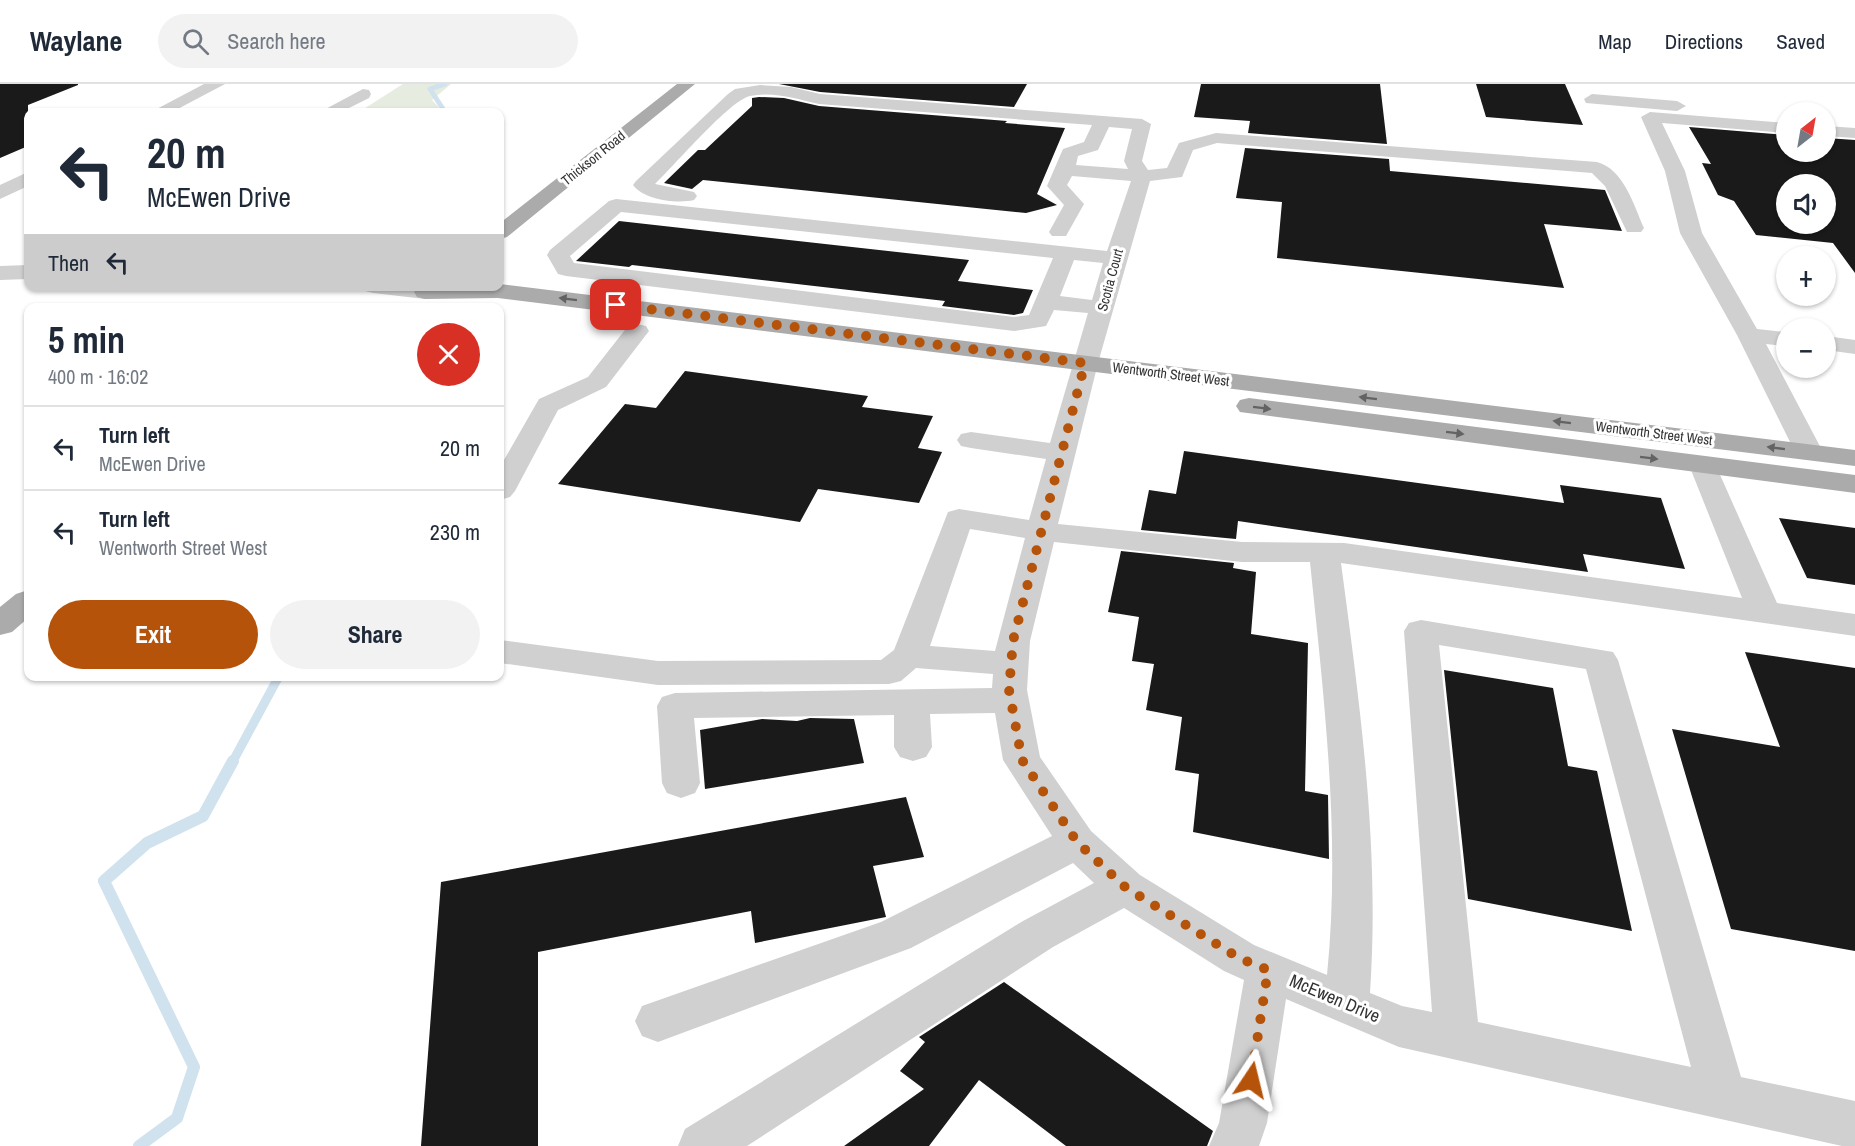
<!DOCTYPE html>
<meta charset="utf-8">
<style>
body{margin:0;font-family:"Archivo Narrow",sans-serif;background:#f2f2f3;color:#1f2937;height:100vh;display:flex;flex-direction:column;font-size:22px;white-space:nowrap}
*{box-sizing:border-box;margin:0}
p{font-size:20px;color:#747a83}
.icon{flex:none;width:33px;height:33px;fill:none;stroke:currentColor;stroke-width:2;stroke-linecap:round;stroke-linejoin:round}
.map{position:relative;flex:1;overflow:hidden}
.sheet{position:absolute;left:24px;top:219px;width:480px;height:378px;display:flex;flex-direction:column;background:#fff;border-radius:12px;box-shadow:0 2px 4px #0004}
.sheet>*{flex:none}
.top-card{position:absolute;left:24px;top:24px;width:480px;height:183px;border-radius:12px;box-shadow:0 2px 4px #0004;background:#fff;color:#1f2937;overflow:hidden}
.needle{width:39px;rotate:31deg}
.controls{position:absolute;left:1776px;top:18px;display:grid;gap:12px}
.controls a{display:grid;place-items:center;width:60px;height:60px;border-radius:50%;background:#fff;box-shadow:0 2px 4px #0004;font-size:30px}
.pin{position:absolute;display:grid;place-items:center;width:51px;height:51px;color:#fff;margin:-26px;border-radius:12px;box-shadow:0 3px 9px #0006}
.me{position:absolute;width:66px;margin:-33px;rotate:10deg;stroke-linejoin:round;filter:drop-shadow(0 0 4px #0008)}
.turn{display:flex;align-items:center;gap:21px;height:126px;padding:0 24px;font-size:27px}
.turn .icon{width:78px;height:78px;stroke-width:2.5}
.turn b{display:block;font-size:42px;line-height:51px}
.then{display:flex;align-items:center;height:57px;padding:0 24px;background:#0003;gap:12px;font-size:22px}
.round{display:grid;place-items:center;flex:none;width:63px;height:63px;border-radius:32px;background:#f2f2f3}
.headline{display:flex;align-items:center;justify-content:space-between;height:102px;padding:0 24px}
h1{font-size:36px;font-weight:800;line-height:45px}
.cta{display:flex;gap:12px;margin-top:auto;padding:12px 24px}
.cta a{flex:1;height:69px;border-radius:36px;background:#b45309;color:#fff;font-size:24px;font-weight:800;line-height:69px;text-align:center}
.cta a+a{background:#f2f2f3;color:#1f2937}
ul{padding:0;list-style:none}
li{display:flex;align-items:center;gap:18px;height:84px;padding:0 24px;border-top:2px solid #e0e1e3}
li div{flex:1}
li b{display:block;font-size:22px}
li em{font-style:normal}
header{display:flex;align-items:center;gap:36px;box-sizing:border-box;height:84px;padding:0 30px;background:#fff;border-bottom:2px solid #e0e1e3}
header strong{font-size:28px}
nav{display:flex;gap:33px;margin-inline-start:auto;font-size:21px}
.search{width:420px;height:54px;background:#f2f2f3;display:flex;align-items:center;gap:15px;box-sizing:border-box;padding:0 21px;border-radius:33px;color:#747a83;font-size:22px}
.map>svg:first-child{display:block}
.green{fill:#e6ecdf}
.lines{fill:none;stroke-linecap:round;stroke-linejoin:round}
.stream-far2{stroke:#cfe2ee;stroke-width:5}
.stream-far1{stroke:#cfe2ee;stroke-width:9}
.stream{stroke:#cfe2ee;stroke-width:12}
.building{fill:#1a1a1a;fill-rule:evenodd}
.minor{fill:#d0d0d0;fill-rule:evenodd}
.major{fill:#ababab;fill-rule:evenodd}
.oneway{fill:#636363}
.route{stroke:#b45309;stroke-width:10;stroke-dasharray:0 18}
.labels{text-anchor:middle;dominant-baseline:central;stroke-width:6;stroke-linejoin:round;paint-order:stroke}
.far-street-label{font-size:14px;fill:#333;stroke:#fff}
.near-street-label{font-size:18px;fill:#333;stroke:#fff}
</style>
<header>
<strong>Waylane</strong>
<div class="search"><svg class="icon" aria-label="search" viewBox="0 0 24 24"><circle cx="10" cy="10" r="6"/><path d="M15 15l6 6"/></svg>Search here</div>
<nav><a>Map</a><a>Directions</a><a>Saved</a></nav>
</header>
<div class="map">
<svg width="1855" height="1062" viewBox="0 0 1855 1062">
<rect width="100%" height="100%" fill="#fff"/>
<path class="green" d="M 403,0 L 451,0 L 432,16 L 443,28 L 359,28 Z"/>
<g class="lines">
<path class="stream-far2" d="M 445,0 L 430,5 L 445,28"/>
<path class="stream-far1" d="M 232,679 L 279,592"/>
<path class="stream" d="M 139,1062 L 177,1034 L 194,983 L 104,797 L 147,759 L 203,732 L 233,677"/>
</g>
<g class="building">
<path d="M 0,0 L 78,0 L 78,1 L 28,21 L 28,62 L 0,74 Z"/>
<path d="M 779,0 L 1027,0 L 1014,23 L 820,8 Z"/>
<path d="M 1201,0 L 1380,0 L 1387,60 L 1248,49 L 1250,37 L 1194,33 Z"/>
<path d="M 1476,0 L 1565,0 L 1583,41 L 1486,33 Z"/>
<path d="M 759,13 L 784,14 L 819,22 L 1007,37 L 1005,39 L 1065,44 L 1037,110 L 1057,121 L 1026,129 L 703,96 L 692,105 L 664,99 L 698,66 L 705,66 L 752,22 L 752,14 Z"/>
<path d="M 1689,43 L 1786,51 L 1786,68 L 1826,68 L 1826,54 L 1855,56 L 1855,189 L 1833,159 L 1756,151 L 1734,117 L 1718,111 L 1702,79 L 1711,80 ZM 1786,100 L 1826,100 L 1826,140 L 1786,140 Z"/>
<path d="M 1245,64 L 1389,75 L 1390,87 L 1605,106 L 1622,147 L 1544,140 L 1564,204 L 1277,174 L 1282,118 L 1236,114 Z"/>
<path d="M 619,137 L 969,176 L 958,197 L 1033,206 L 1023,229 L 1014,231 L 942,222 L 945,217 L 632,181 L 629,183 L 576,177 Z"/>
<path d="M 685,287 L 868,312 L 862,323 L 933,332 L 918,364 L 942,368 L 919,419 L 818,405 L 800,438 L 558,400 L 625,320 L 656,324 Z"/>
<path d="M 1184,367 L 1564,419 L 1560,401 L 1661,414 L 1685,485 L 1583,470 L 1588,488 L 1238,437 L 1236,455 L 1141,446 L 1149,406 L 1176,410 Z"/>
<path d="M 1779,434 L 1855,444 L 1855,501 L 1807,494 Z"/>
<path d="M 1121,467 L 1234,479 L 1233,484 L 1256,488 L 1251,550 L 1308,559 L 1305,707 L 1328,711 L 1329,775 L 1193,748 L 1199,690 L 1175,686 L 1182,633 L 1146,626 L 1154,580 L 1132,577 L 1139,533 L 1108,528 Z"/>
<path d="M 1745,568 L 1855,584 L 1855,867 L 1731,845 L 1672,645 L 1780,663 Z"/>
<path d="M 1444,586 L 1553,604 L 1568,682 L 1597,687 L 1632,847 L 1468,815 Z"/>
<path d="M 810,634 L 854,635 L 864,679 L 705,705 L 700,646 L 762,635 L 797,637 Z"/>
<path d="M 906,713 L 924,773 L 873,782 L 886,833 L 755,859 L 751,827 L 538,868 L 538,1062 L 421,1062 L 441,798 Z"/>
<path d="M 1004,898 L 1213,1047 L 1207,1062 L 1066,1062 L 979,996 L 929,1062 L 844,1062 L 924,1005 L 900,987 L 925,958 L 919,953 Z"/>
</g>
<g class="lines">
<g class="minor">
<path d="M 204,0 L 225,0 L 172,28 L 151,28 Z"/>
<path d="M 760,1 L 791,3 L 820,10 L 1142,35 L 1151,40 L 1142,77 L 1148,86 L 1167,84 L 1179,59 L 1216,49 L 1597,78 C 1624,85 1634,122 1644,144 L 1641,148 L 1627,148 L 1605,102 L 1592,89 L 1217,59 L 1193,66 L 1182,93 L 1150,97 L 1098,279 L 1058,440 L 1242,458 L 1344,459 L 1742,514 L 1689,381 L 1693,375 L 1703,373 L 1713,375 L 1777,519 L 1855,530 L 1855,552 L 1341,479 C 1360,622 1380,763 1370,909 L 1402,922 L 1432,928 L 1404,547 L 1409,539 L 1421,536 L 1613,568 L 1618,576 L 1741,993 L 1855,1017 L 1855,1062 L 1842,1062 L 1399,963 L 1286,915 L 1267,1039 L 1259,1062 L 1209,1062 L 1219,1039 L 1244,896 L 1224,887 L 1124,824 L 1053,863 L 747,1062 L 678,1062 L 685,1045 L 1023,837 L 1094,799 L 1073,779 L 911,864 L 658,958 L 642,952 L 635,937 L 642,922 L 881,838 L 1052,752 L 1003,676 L 995,629 L 930,630 L 932,663 L 926,673 L 913,677 L 900,673 L 894,663 L 894,631 L 694,634 L 700,699 L 695,709 L 681,714 L 667,709 L 662,699 L 657,622 L 662,613 L 675,609 L 992,604 L 993,590 L 916,584 L 901,597 L 889,600 L 658,601 L 500,579 L 500,556 L 658,577 L 881,576 L 894,566 L 948,428 L 959,425 L 1029,436 L 1046,375 L 971,364 L 961,362 L 957,356 L 961,350 L 971,348 L 1050,359 L 1088,229 L 1054,226 L 1046,242 L 1014,247 L 566,192 L 558,190 L 547,171 L 550,166 L 609,117 L 616,115 L 1107,167 L 1131,97 L 1072,92 L 1067,101 L 1084,120 L 1066,152 L 1052,152 L 1049,148 L 1064,121 L 1047,102 L 1063,65 L 1084,58 L 1092,41 L 819,20 C 797,15 773,7 750,12 C 730,16 674,82 655,100 L 694,108 L 697,112 L 694,116 C 677,120 644,116 633,101 L 636,97 L 728,10 L 735,5 ZM 1109,43 L 1132,45 L 1124,77 L 1128,85 L 1076,81 L 1078,72 L 1098,66 ZM 621,128 L 1053,174 L 1029,231 L 1014,233 L 574,179 L 570,172 ZM 1074,176 L 1103,179 L 1092,216 L 1060,212 ZM 970,445 L 1025,454 L 995,567 L 930,562 ZM 1054,458 L 1242,478 L 1310,478 C 1324,615 1341,753 1327,891 L 1254,861 L 1140,791 L 1091,747 L 1040,673 L 1027,606 L 1030,557 ZM 1439,561 L 1586,585 L 1691,983 L 1478,938 Z"/>
<path d="M 363,5 L 369,6 L 371,10 L 369,14 L 341,28 L 320,28 Z"/>
<path d="M 1592,10 L 1677,17 L 1686,22 L 1677,27 L 1586,19 L 1584,15 Z"/>
<path d="M 1650,28 L 1786,39 L 1786,49 L 1662,39 L 1685,87 L 1702,149 L 1757,245 L 1786,248 L 1786,262 L 1766,260 L 1823,368 L 1819,374 L 1809,376 L 1799,374 L 1795,368 L 1737,251 L 1680,149 L 1665,87 L 1641,33 Z"/>
<path d="M 1826,42 L 1855,44 L 1855,54 L 1826,52 Z"/>
<path d="M 28,88 L 28,102 L 0,115 L 0,101 Z"/>
<path d="M 28,181 L 28,195 L 0,196 L 0,182 Z"/>
<path d="M 362,202 L 430,202 L 436,208 L 433,213 L 425,215 L 373,209 L 365,207 Z"/>
<path d="M 637,240 L 646,242 L 649,247 L 606,303 L 558,326 L 515,407 L 510,413 L 500,416 L 500,383 L 539,315 L 588,293 L 628,242 Z"/>
<path d="M 1826,252 L 1855,256 L 1855,270 L 1826,266 Z"/>
</g>
<g class="major">
<path d="M 677,0 L 695,0 L 507,153 L 500,155 L 500,139 Z"/>
<path d="M 500,200 L 1855,366 L 1855,382 L 498,214 L 425,215 L 417,213 L 414,208 L 420,202 L 500,202 Z"/>
<path d="M 1249,314 L 1855,391 L 1855,409 L 1240,328 L 1236,322 L 1240,316 Z"/>
<path d="M 28,506 L 28,534 L 12,548 L 0,551 L 0,523 L 16,510 Z"/>
</g>
</g>
<defs><path id="oneway-solid" d="M-6-.8H1V-3.2L6.5 0L1 3.2V.8H-6Z" transform="scale(1.5)"/></defs>
<g class="oneway">
<use href="#oneway-solid" transform="translate(568 215) rotate(-173)"/>
<use href="#oneway-solid" transform="translate(1368 314) rotate(-173)"/>
<use href="#oneway-solid" transform="translate(1262 324) rotate(7)"/>
<use href="#oneway-solid" transform="translate(1562 338) rotate(-173)"/>
<use href="#oneway-solid" transform="translate(1455 349) rotate(7)"/>
<use href="#oneway-solid" transform="translate(1776 364) rotate(-173)"/>
<use href="#oneway-solid" transform="translate(1649 374) rotate(7)"/>
</g>
<g class="lines">
<path class="route" d="M 616,221 L 1085,279 L 1013,557 L 1009,606 L 1022,676 L 1077,758 L 1125,803 L 1239,874 L 1268,886 L 1251,996"/>
</g>
<g class="labels">
<g class="far-street-label">
<text transform="translate(593 74) rotate(-39)">Thickson Road</text>
<text transform="translate(1110 196) rotate(-75)">Scotia Court</text>
<text transform="translate(1171 290) rotate(7)">Wentworth Street West</text>
<text transform="translate(1654 349) rotate(7)">Wentworth Street West</text>
</g>
<g class="near-street-label">
<text transform="translate(1335 914) rotate(23)">McEwen Drive</text>
</g>
</g>
</svg>
<div class="controls">
<a><svg class="needle" viewBox="-14 -14 28 28"><path d="M0-13l5 13h-10z" fill="#e53935"/><path d="M0 13l5-13h-10z" fill="#747a83"/></svg></a>
<a><svg class="icon" aria-label="sound" viewBox="0 0 24 24"><path d="M4 9h4l5-4v14l-5-4H4zM17 9q2 3 0 6"/></svg></a>
<a>+</a>
<a>−</a>
</div>
<div class="pin" style="left:616px;top:221px;background:#d93025"><svg class="icon" aria-label="arrive" viewBox="0 0 24 24"><path d="M6 21V4h12l-3 4 3 4H6"/></svg></div>
<svg class="me" style="left:1251px;top:996px" viewBox="-20 -20 40 40"><path d="M0-17L14 15 0 8-14 15z" fill="#b45309" stroke="#fff" stroke-width="4"/></svg>
<div class="top-card">
<div class="turn"><svg class="icon" aria-label="left" viewBox="0 0 24 24"><path d="M17 20v-9H6M10 6l-5 5 5 5"/></svg><div><b>20 m</b>McEwen Drive</div></div>
<div class="then">Then<svg class="icon" aria-label="left" viewBox="0 0 24 24"><path d="M17 20v-9H6M10 6l-5 5 5 5"/></svg></div>
</div>
<section class="sheet">
<div class="headline"><div><h1>5 min</h1><p>400 m · 16:02</p></div><a class="round" style="background:#d93025;color:#fff"><svg class="icon" aria-label="close" viewBox="0 0 24 24"><path d="M6 6l12 12M18 6L6 18"/></svg></a></div>
<ul>
<li><svg class="icon" aria-label="left" viewBox="0 0 24 24"><path d="M17 20v-9H6M10 6l-5 5 5 5"/></svg><div><b>Turn left</b><p>McEwen Drive</p></div><em>20 m</em></li>
<li><svg class="icon" aria-label="left" viewBox="0 0 24 24"><path d="M17 20v-9H6M10 6l-5 5 5 5"/></svg><div><b>Turn left</b><p>Wentworth Street West</p></div><em>230 m</em></li>
</ul>
<div class="cta"><a>Exit</a><a>Share</a></div>
</section>
</div>
